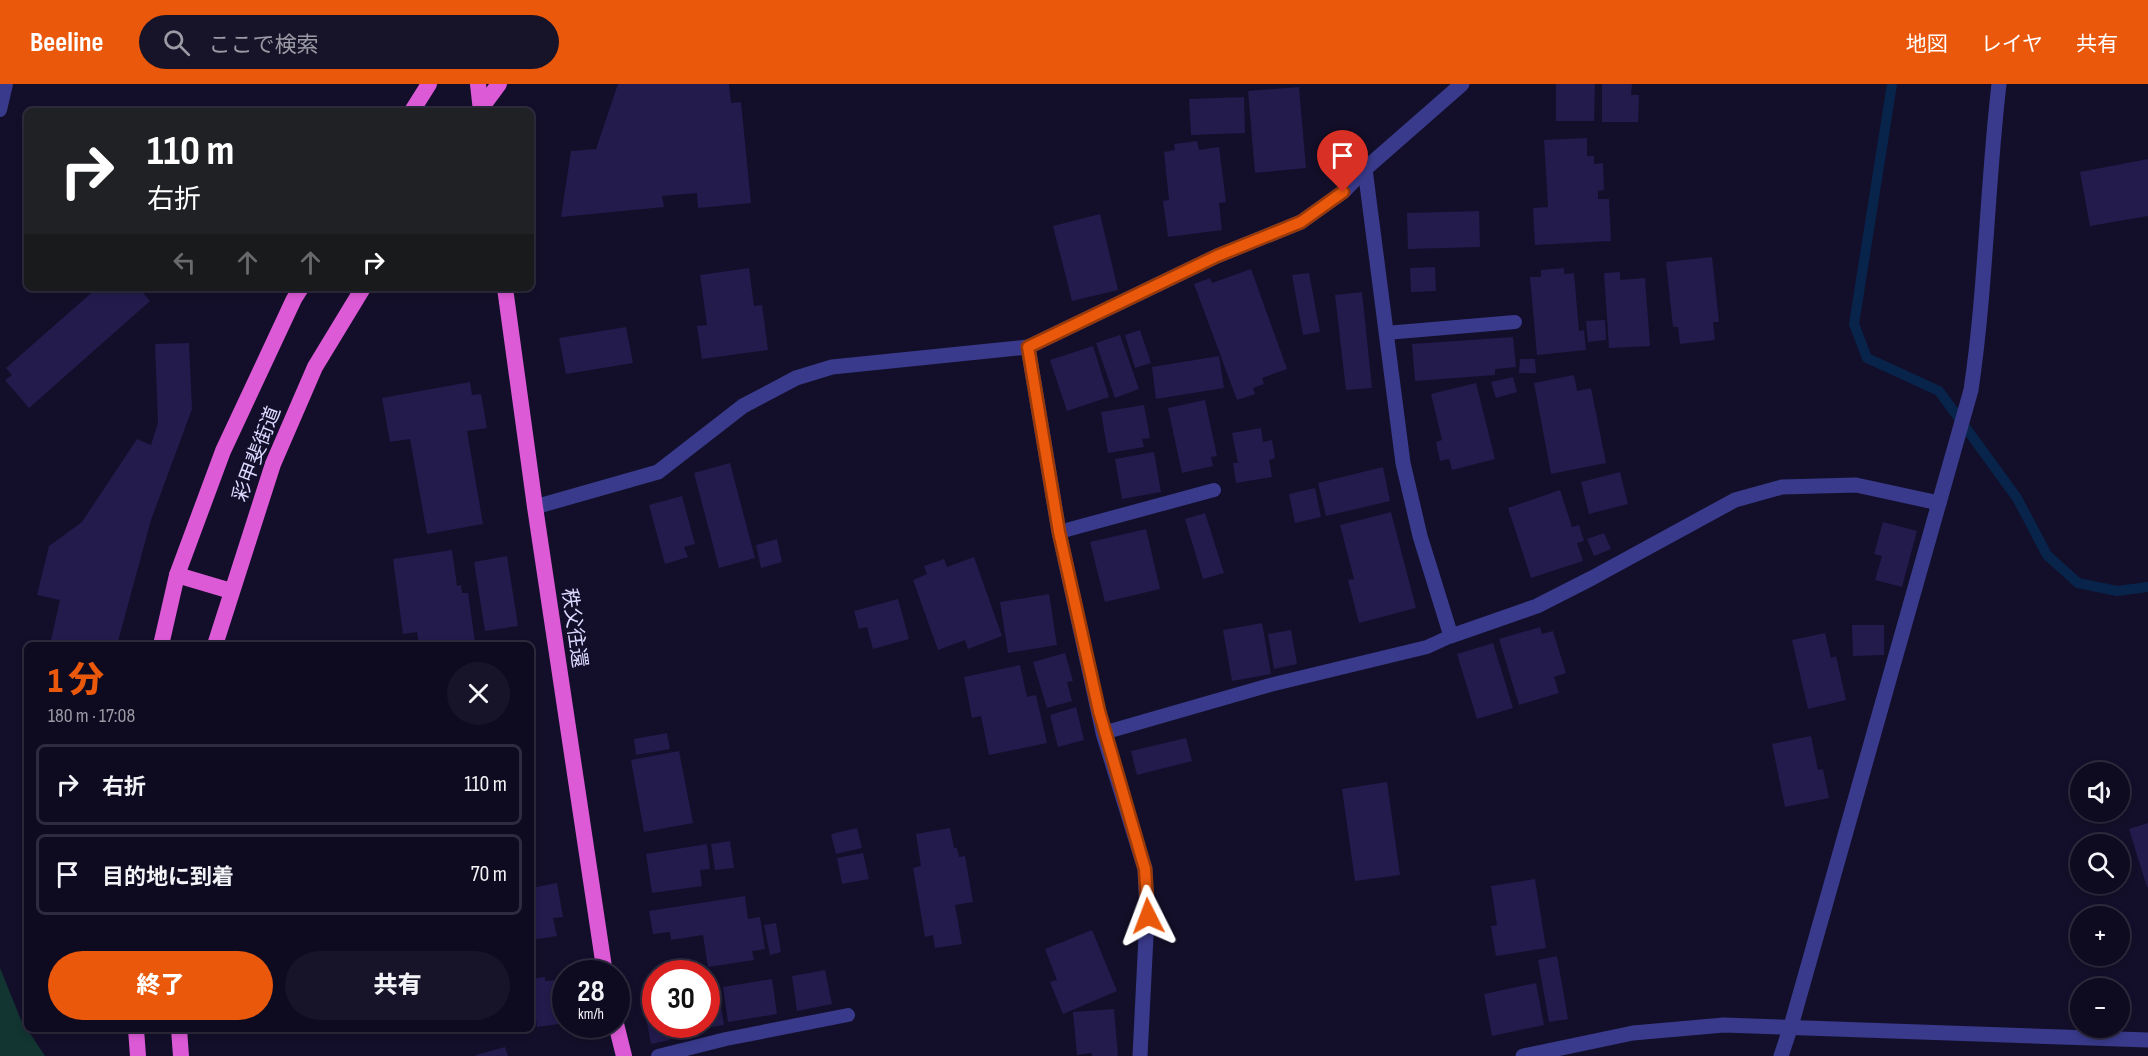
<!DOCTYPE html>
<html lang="ja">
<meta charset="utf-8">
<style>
body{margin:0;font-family:"Sofia Sans Condensed","Noto Sans JP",sans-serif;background:#171429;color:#f1f3f6;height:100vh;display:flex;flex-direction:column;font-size:22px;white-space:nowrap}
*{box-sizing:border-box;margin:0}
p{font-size:20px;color:#9b9ba5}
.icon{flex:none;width:33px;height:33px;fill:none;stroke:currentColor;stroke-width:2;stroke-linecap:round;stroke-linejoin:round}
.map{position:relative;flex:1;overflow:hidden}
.side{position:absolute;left:24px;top:558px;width:510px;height:390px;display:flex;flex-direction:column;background:#0e0b20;border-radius:9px;box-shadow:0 3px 9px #0003,0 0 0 2px #2e2b3e}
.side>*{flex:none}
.hud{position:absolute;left:24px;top:24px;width:510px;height:183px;border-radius:9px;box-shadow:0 3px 9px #0003,0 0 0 2px #2e2b3e;background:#202124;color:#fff;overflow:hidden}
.tools{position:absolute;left:2070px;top:678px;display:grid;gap:12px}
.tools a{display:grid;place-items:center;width:60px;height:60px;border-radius:50%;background:#0e0b20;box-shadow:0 3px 9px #0003,0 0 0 2px #2e2b3e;font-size:30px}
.speed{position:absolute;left:552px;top:876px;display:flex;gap:12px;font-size:30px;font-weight:700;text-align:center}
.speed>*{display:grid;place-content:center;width:78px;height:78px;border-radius:50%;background:#0e0b20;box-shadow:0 3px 9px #0003,0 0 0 2px #2e2b3e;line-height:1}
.speed small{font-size:15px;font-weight:400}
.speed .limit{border:9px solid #d22;background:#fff;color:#111}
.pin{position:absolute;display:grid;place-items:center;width:51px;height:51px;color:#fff;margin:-62px -26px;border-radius:50% 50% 50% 0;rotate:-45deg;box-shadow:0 0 6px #0007}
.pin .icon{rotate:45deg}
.me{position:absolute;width:66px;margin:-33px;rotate:357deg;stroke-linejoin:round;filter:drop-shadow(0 0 4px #0008)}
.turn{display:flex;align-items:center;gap:21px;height:126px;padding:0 24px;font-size:27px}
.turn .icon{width:78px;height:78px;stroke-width:2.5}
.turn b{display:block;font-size:42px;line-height:51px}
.lanes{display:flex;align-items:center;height:57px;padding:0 24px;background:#0003;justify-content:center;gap:30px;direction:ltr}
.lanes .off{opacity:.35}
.round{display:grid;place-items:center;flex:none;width:63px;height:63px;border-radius:32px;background:#171429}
.headline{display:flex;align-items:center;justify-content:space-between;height:102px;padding:0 24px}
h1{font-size:36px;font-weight:800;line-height:45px;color:#ea580c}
.button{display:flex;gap:12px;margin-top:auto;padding:12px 24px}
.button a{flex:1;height:69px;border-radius:36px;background:#ea580c;color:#fff;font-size:24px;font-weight:800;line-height:69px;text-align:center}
.button a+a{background:#171429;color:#f1f3f6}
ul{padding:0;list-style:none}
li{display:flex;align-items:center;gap:18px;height:81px;margin:0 12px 9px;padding:0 12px;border:3px solid #2e2b3e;border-radius:9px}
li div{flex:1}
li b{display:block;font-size:22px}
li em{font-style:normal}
header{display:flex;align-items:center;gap:36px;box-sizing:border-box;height:84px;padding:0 30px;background:#ea580c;color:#fff}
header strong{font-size:28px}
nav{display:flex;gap:33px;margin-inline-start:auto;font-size:21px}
.search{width:420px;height:54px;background:#171429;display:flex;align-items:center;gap:15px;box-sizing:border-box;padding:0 21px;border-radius:33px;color:#9b9ba5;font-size:22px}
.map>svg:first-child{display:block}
.green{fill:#123532}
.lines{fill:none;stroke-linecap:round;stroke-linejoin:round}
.stream{stroke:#08244b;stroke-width:10}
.building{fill:#221b4c}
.service{stroke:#393a8b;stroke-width:14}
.minor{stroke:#393a8b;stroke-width:15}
.tertiary{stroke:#393a8b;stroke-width:15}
.trunk{stroke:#dd5ad7;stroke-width:16}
.route-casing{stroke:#983908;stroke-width:15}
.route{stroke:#ea580c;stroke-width:10}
.labels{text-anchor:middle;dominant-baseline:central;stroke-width:6;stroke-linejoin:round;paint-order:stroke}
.street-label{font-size:20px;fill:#dbd9ff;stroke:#130f2a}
</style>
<header>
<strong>Beeline</strong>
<div class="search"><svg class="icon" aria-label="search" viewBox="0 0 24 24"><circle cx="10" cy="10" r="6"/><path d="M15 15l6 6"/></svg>ここで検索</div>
<nav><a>地図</a><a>レイヤ</a><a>共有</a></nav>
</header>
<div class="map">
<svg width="2148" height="972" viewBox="0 0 2148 972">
<rect width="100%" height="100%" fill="#130f2a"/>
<path class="green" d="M 0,884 L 21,936 L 45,972 L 0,972 Z"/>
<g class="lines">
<path class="stream" d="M 1892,0 L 1854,240 L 1867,274 L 1939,307 L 2017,414 L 2047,471 L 2078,499 L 2117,507 L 2148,503"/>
</g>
<g class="building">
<path d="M 618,0 L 729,0 L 731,19 L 741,18 L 751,119 L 698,124 L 697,109 L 662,112 L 664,123 L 561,133 L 571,67 L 596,65 Z"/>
<path d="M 1556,0 L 1595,0 L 1594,37 L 1556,37 Z"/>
<path d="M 1602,0 L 1632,0 L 1631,11 L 1639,11 L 1638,38 L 1602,38 Z"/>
<path d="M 1299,3 L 1306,84 L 1255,89 L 1248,7 Z"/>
<path d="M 1244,13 L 1245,49 L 1191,51 L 1189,15 Z"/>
<path d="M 1587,54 L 1587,72 L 1594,72 L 1594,80 L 1603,79 L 1604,106 L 1598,107 L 1598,115 L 1609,115 L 1611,157 L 1535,161 L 1533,124 L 1548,123 L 1544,56 Z"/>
<path d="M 1197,57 L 1199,66 L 1219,63 L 1226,118 L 1219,119 L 1222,146 L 1168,153 L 1163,117 L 1169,116 L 1164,68 L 1175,66 L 1174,60 Z"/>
<path d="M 2148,75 L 2148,132 L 2090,142 L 2080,88 Z"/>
<path d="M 1479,127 L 1480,163 L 1408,165 L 1407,129 Z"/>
<path d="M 1100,130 L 1118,206 L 1072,217 L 1053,142 Z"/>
<path d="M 1712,173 L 1719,238 L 1713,238 L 1715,256 L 1680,260 L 1678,243 L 1673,243 L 1666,178 Z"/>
<path d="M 1435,183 L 1436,207 L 1411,208 L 1410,184 Z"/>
<path d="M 749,184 L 754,222 L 762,221 L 768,266 L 702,275 L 697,242 L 707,241 L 700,191 Z"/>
<path d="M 1564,184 L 1564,190 L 1574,189 L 1579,247 L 1584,246 L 1586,266 L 1537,271 L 1530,193 L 1541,193 L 1541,186 Z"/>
<path d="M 1251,185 L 1287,285 L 1262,294 L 1264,300 L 1253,304 L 1255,310 L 1237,316 L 1194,200 L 1210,194 L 1212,199 Z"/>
<path d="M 1620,188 L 1620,196 L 1645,194 L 1650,262 L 1609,264 L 1604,189 Z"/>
<path d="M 1309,189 L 1320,248 L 1303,251 L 1292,191 Z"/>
<path d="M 97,204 L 139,204 L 150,217 L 29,324 L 5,296 L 12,291 L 6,284 Z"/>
<path d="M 1362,208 L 1372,304 L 1346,306 L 1335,211 Z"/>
<path d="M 1605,236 L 1606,256 L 1588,258 L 1586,237 Z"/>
<path d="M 626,243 L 633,279 L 566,290 L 559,254 Z"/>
<path d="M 1140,246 L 1151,279 L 1135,284 L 1125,251 Z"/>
<path d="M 1120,251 L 1139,305 L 1115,314 L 1096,259 Z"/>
<path d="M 1513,253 L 1516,283 L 1495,285 L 1495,291 L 1415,297 L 1412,260 Z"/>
<path d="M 189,259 L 192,325 L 151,436 L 117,561 L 50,561 L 60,516 L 37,511 L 49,462 L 82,438 L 137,355 L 151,361 L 158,339 L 155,260 Z"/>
<path d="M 1093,262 L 1109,313 L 1067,327 L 1050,276 Z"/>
<path d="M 1219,272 L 1224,304 L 1156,315 L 1152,283 Z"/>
<path d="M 1520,275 L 1535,275 L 1536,289 L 1519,289 Z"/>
<path d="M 1574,291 L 1577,307 L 1591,304 L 1606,379 L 1551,390 L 1534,299 Z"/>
<path d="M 1513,293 L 1517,308 L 1496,314 L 1491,298 Z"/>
<path d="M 470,298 L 472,311 L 481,310 L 487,344 L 467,347 L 483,440 L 427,450 L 410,355 L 390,358 L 382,314 Z"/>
<path d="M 1476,299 L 1495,375 L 1452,386 L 1449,375 L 1440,377 L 1436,358 L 1442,356 L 1431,310 Z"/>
<path d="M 1205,316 L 1217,372 L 1211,373 L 1213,382 L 1182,389 L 1168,324 Z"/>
<path d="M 1144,321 L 1150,354 L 1142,355 L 1144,363 L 1108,369 L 1101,328 Z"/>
<path d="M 1261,344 L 1263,358 L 1272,356 L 1275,374 L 1269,376 L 1272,393 L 1236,399 L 1233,379 L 1238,379 L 1232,349 Z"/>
<path d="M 1154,368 L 1161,408 L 1122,415 L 1115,375 Z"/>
<path d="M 730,379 L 755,474 L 719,484 L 694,389 Z"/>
<path d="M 1383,383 L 1390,417 L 1326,432 L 1318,399 Z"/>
<path d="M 1620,388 L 1628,420 L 1589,430 L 1581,398 Z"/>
<path d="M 1315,404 L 1321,433 L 1295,439 L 1289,410 Z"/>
<path d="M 1560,406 L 1572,443 L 1579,441 L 1584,457 L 1577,459 L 1583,477 L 1531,494 L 1508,424 Z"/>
<path d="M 682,412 L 695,460 L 684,463 L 688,473 L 665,480 L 649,421 Z"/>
<path d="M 1391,428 L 1416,524 L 1359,539 L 1348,496 L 1354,495 L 1340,441 Z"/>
<path d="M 1205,429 L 1224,489 L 1203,495 L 1185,435 Z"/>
<path d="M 1883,438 L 1917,447 L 1902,503 L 1875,496 L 1882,472 L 1874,470 Z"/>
<path d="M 1146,445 L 1160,505 L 1105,518 L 1090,458 Z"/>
<path d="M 1604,449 L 1611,465 L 1594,472 L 1587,455 Z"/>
<path d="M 777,455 L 782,478 L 761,484 L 756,461 Z"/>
<path d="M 452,466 L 457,502 L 461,501 L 462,509 L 468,509 L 475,558 L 457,561 L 419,561 L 417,548 L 403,550 L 393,475 Z"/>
<path d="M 507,472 L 518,542 L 485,547 L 474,478 Z"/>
<path d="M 974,473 L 1002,552 L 968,565 L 965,556 L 938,566 L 913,496 L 927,490 L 924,482 L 944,475 L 947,483 Z"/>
<path d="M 1049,510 L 1057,561 L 1008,569 L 1000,518 Z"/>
<path d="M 898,515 L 909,555 L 873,565 L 867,543 L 859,545 L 854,527 Z"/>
<path d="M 1262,539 L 1271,590 L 1232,597 L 1223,546 Z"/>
<path d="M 1852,541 L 1884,541 L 1884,571 L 1853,572 Z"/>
<path d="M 1540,543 L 1542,550 L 1553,547 L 1566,589 L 1554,593 L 1559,609 L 1519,621 L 1499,555 Z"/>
<path d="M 1291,546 L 1297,580 L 1274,585 L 1268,550 Z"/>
<path d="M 1825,549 L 1831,574 L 1836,572 L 1846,616 L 1808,625 L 1792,556 Z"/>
<path d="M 1493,559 L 1513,624 L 1477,635 L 1457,570 Z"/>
<path d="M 1065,569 L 1073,597 L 1067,598 L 1072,617 L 1047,624 L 1033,578 Z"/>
<path d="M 1020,581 L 1027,613 L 1036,611 L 1047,659 L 989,671 L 981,632 L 972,634 L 964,593 Z"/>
<path d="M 1076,623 L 1084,656 L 1058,663 L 1050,631 Z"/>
<path d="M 667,649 L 670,665 L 636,671 L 634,655 Z"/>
<path d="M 1811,652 L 1818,686 L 1823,685 L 1829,714 L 1785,723 L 1772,660 Z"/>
<path d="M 1186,654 L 1192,677 L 1137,691 L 1131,667 Z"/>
<path d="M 679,667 L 693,739 L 644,748 L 631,676 Z"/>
<path d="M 1387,698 L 1400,791 L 1355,797 L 1342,705 Z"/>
<path d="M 2148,739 L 2148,803 L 2147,803 L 2129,745 Z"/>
<path d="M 857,744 L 862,764 L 836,770 L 831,750 Z"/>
<path d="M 950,744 L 954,764 L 957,764 L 959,773 L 965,772 L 973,818 L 955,821 L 962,860 L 935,864 L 933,851 L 925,853 L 913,784 L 921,782 L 916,750 Z"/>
<path d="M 730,757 L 734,784 L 715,786 L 711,760 Z"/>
<path d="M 707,760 L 710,785 L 700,786 L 702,802 L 652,809 L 646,770 Z"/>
<path d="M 863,769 L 869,795 L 842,800 L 837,774 Z"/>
<path d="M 1535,795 L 1546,864 L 1496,872 L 1491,842 L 1497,841 L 1491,802 Z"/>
<path d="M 557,799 L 563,833 L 553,834 L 557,852 L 531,856 L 531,804 Z"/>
<path d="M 745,812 L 748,835 L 760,833 L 765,865 L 752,867 L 754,876 L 708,883 L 703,851 L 671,856 L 670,848 L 653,850 L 649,827 Z"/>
<path d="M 776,839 L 781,868 L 770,871 L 764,841 Z"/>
<path d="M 1092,846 L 1117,907 L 1063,930 L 1050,898 L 1057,896 L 1045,865 Z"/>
<path d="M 1557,872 L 1568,935 L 1549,938 L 1538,876 Z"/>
<path d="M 825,886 L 832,920 L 797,927 L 792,892 Z"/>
<path d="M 545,893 L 545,897 L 556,896 L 557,902 L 566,901 L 566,939 L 537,943 L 531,895 Z"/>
<path d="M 772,895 L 777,930 L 728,938 L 723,903 Z"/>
<path d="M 1536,899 L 1544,941 L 1492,952 L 1484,910 Z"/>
<path d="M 718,906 L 724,941 L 686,947 L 685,940 L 706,940 L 706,907 Z"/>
<path d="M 656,921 L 656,940 L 667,940 L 670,956 L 651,960 L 644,923 Z"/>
<path d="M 1114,925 L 1118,972 L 1092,972 L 1092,969 L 1077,971 L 1073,928 Z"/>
<path d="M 505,963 L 508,972 L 476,972 L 476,971 Z"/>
</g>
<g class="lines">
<g class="service">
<path d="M 0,26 L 6,0"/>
<path d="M 1386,249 L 1515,238"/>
<path d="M 1059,448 L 1214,406"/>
<path d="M 1103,649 L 1270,601 L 1427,563 L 1451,552"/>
<path d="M 658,972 L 726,955 L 848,931"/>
</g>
<g class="minor">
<path d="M 1365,85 L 1403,379 L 1420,452 L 1451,552 L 1537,522 L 1592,494 L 1735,416 L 1782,403 L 1856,401 L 1939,419"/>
<path d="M 1028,263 L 1059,448 L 1103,649 L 1145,785 L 1147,832 L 1140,972"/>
<path d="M 535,423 L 658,388 L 743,322 L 796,294 L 832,283 L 1028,263 L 1217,172 L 1301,138 L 1343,108 L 1365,85 L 1462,0"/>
<path d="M 1523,972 L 1633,949 L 1724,941 L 2148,956"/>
<path d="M 1781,972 L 1791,942"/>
</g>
<path class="tertiary" d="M 1791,942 L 1971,306 C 1986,205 1987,102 1999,0"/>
<g class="trunk">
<path d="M 478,0 L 481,27"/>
<path d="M 412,27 L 429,0"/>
<path d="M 479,27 L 499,0"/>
<path d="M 505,204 L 535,423 L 605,890"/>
<path d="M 177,491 L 231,507"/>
<path d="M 161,561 L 177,491 L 223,367 L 294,215 L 301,204"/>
<path d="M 215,561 L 273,380 L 315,283 L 363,204"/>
<path d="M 616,940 L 624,972"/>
<path d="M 136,945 L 138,972"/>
<path d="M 179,945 L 181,972"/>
</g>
</g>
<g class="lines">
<defs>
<path id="route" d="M 1148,832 L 1145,785 L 1099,627 L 1059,448 L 1028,263 L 1217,172 L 1301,138 L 1343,108"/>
</defs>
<use href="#route" class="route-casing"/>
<use href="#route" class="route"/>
</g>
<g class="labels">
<g class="street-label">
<text transform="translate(257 370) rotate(-69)">彩甲斐街道</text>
<text transform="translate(574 544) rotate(82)">秩父往還</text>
</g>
</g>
</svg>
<div class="tools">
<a><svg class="icon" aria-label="sound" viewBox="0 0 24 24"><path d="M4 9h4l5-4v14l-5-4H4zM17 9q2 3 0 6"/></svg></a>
<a><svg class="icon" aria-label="search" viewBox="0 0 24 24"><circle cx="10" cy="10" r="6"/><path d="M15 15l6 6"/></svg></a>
<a>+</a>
<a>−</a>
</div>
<div class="speed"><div>28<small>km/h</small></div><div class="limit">30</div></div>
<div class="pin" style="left:1343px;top:108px;background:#d93025"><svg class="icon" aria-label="arrive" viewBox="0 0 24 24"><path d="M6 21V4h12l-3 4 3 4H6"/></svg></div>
<svg class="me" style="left:1148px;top:832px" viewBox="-20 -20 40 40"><path d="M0-17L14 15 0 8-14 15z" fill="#ea580c" stroke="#fff" stroke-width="4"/></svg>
<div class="hud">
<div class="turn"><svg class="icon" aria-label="right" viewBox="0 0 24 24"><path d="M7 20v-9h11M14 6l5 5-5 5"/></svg><div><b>110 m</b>右折</div></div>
<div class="lanes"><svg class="icon off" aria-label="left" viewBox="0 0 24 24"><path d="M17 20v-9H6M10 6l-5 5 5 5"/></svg><svg class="icon off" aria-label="ahead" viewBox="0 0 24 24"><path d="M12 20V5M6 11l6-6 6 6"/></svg><svg class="icon off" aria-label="ahead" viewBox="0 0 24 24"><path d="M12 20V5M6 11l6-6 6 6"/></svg><svg class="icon" aria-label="right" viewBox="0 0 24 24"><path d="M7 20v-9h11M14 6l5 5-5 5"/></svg></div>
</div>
<section class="side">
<div class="headline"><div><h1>1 分</h1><p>180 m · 17:08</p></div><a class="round"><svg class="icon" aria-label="close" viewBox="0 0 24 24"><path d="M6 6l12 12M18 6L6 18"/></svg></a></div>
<ul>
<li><svg class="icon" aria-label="right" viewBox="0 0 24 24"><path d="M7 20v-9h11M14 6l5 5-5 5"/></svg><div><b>右折</b></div><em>110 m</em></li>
<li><svg class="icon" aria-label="arrive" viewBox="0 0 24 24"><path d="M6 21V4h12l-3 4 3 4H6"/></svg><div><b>目的地に到着</b></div><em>70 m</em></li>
</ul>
<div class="button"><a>終了</a><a>共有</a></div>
</section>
</div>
